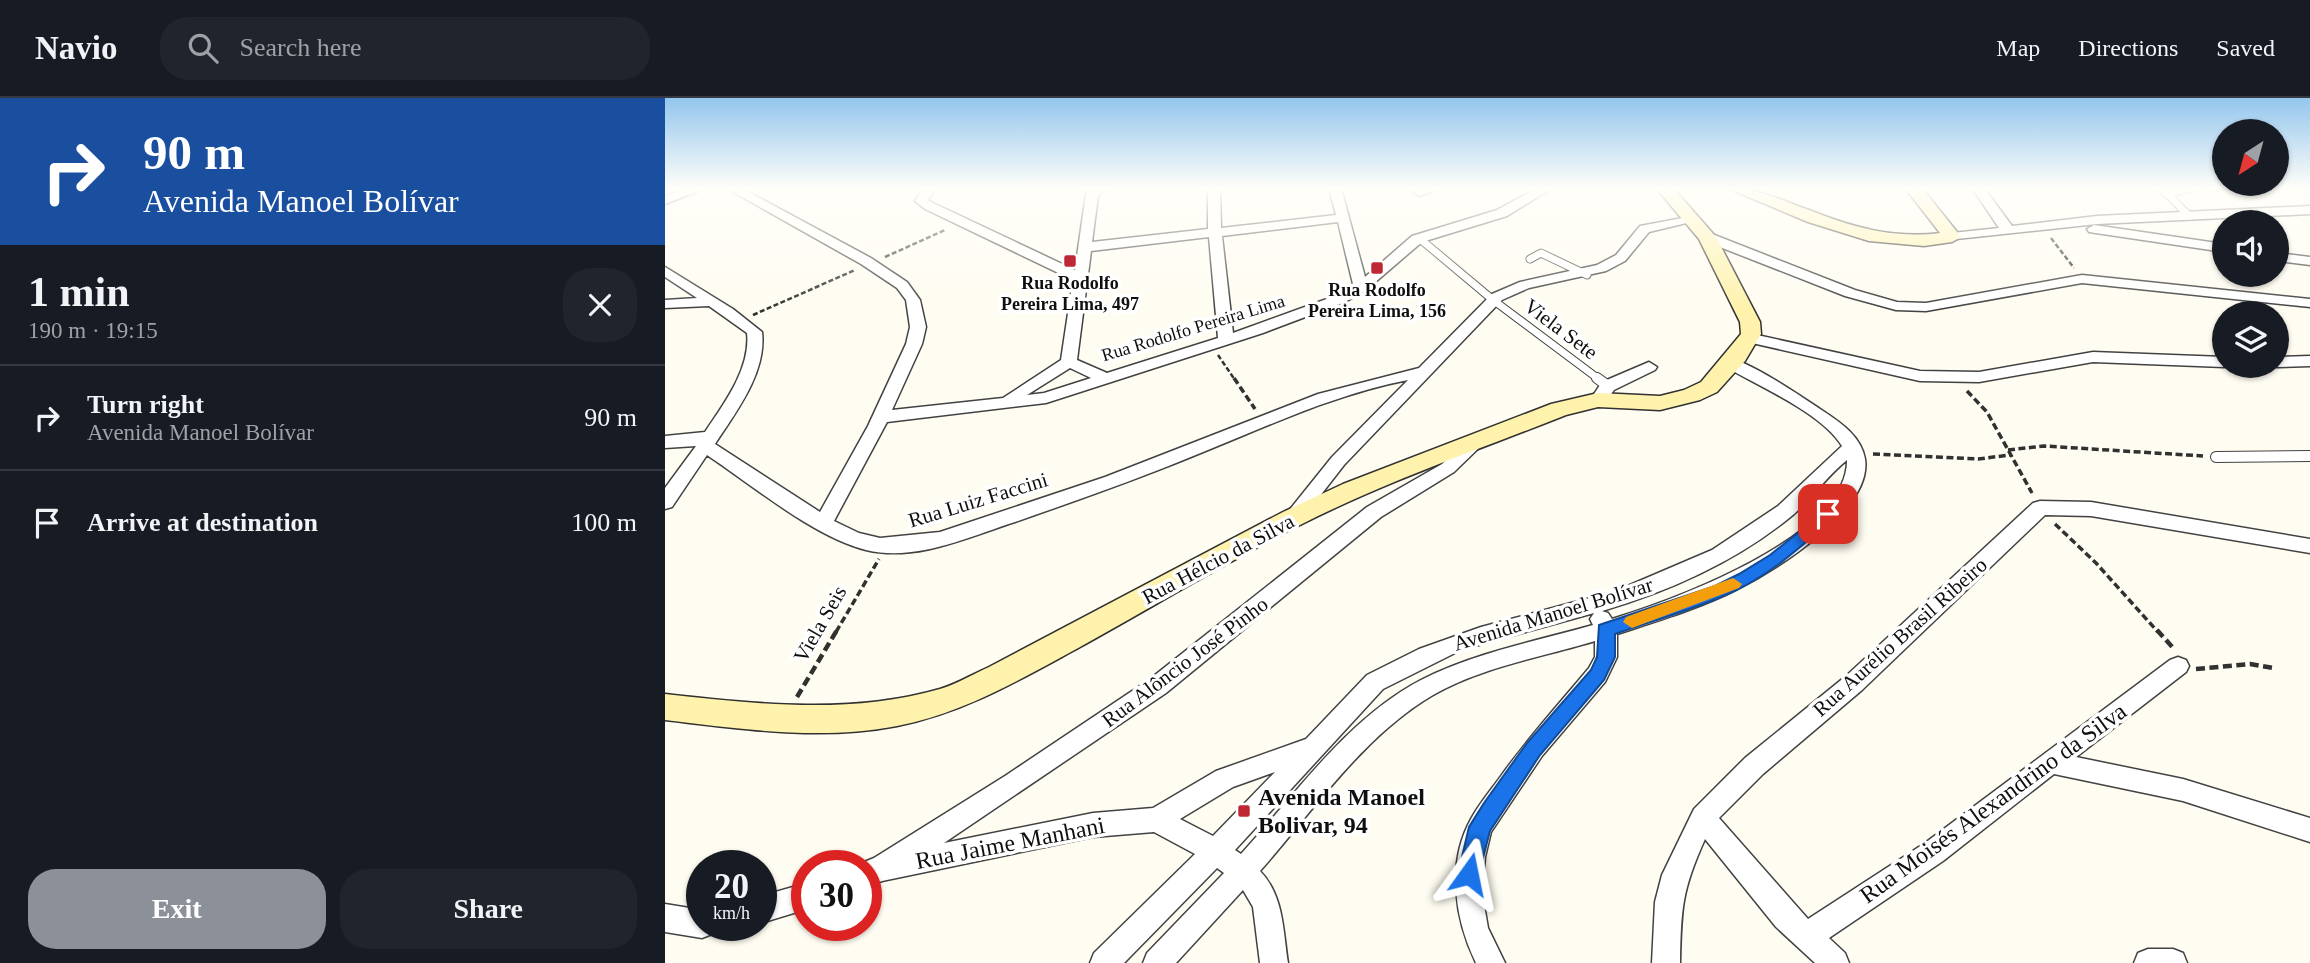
<!DOCTYPE html>
<meta charset="utf-8">
<style>
body{margin:0;font-family:"Times New Roman",serif;background:#20242c;color:#f1f3f6;height:100vh;display:flex;flex-direction:column;font-size:26px;white-space:nowrap}
*{box-sizing:border-box;margin:0}
p{font-size:23px;color:#9ea1a6}
.icon{flex:none;width:38px;height:38px;fill:none;stroke:currentColor;stroke-width:2;stroke-linecap:round;stroke-linejoin:round}
.map{position:relative;flex:1;overflow:hidden}
.panel{display:flex;flex-direction:column;background:#171b24;width:665px}
.panel>*{flex:none}
.banner{background:#1a4fa0;color:#fff;overflow:hidden}
.needle{width:46px;rotate:216deg}
.buttons{position:absolute;left:1547px;top:21px;display:grid;gap:14px}
.buttons a{display:grid;place-items:center;width:77px;height:77px;border-radius:50%;background:#171b24;box-shadow:0 2px 5px #0004;font-size:35px}
.speed{position:absolute;left:21px;top:752px;display:flex;gap:14px;font-size:35px;font-weight:700;text-align:center}
.speed>*{display:grid;place-content:center;width:91px;height:91px;border-radius:50%;background:#171b24;box-shadow:0 2px 5px #0004;line-height:1}
.speed small{font-size:18px;font-weight:400}
.speed .limit{border:10px solid #d22;background:#fff;color:#111}
.pin{position:absolute;display:grid;place-items:center;width:60px;height:60px;color:#fff;margin:-30px;border-radius:14px;box-shadow:0 4px 10px #0006}
.me{position:absolute;width:77px;margin:-38px;rotate:12deg;stroke-linejoin:round;filter:drop-shadow(0 0 5px #0008)}
.turn{display:flex;align-items:center;gap:24px;height:147px;padding:0 28px;font-size:32px}
.turn .icon{width:91px;height:91px;stroke-width:2.5}
.turn b{display:block;font-size:49px;line-height:60px}
.round{display:grid;place-items:center;flex:none;width:74px;height:74px;border-radius:28px;background:#20242c}
.head{display:flex;align-items:center;justify-content:space-between;height:119px;padding:0 28px}
h1{font-size:42px;font-weight:700;line-height:52px}
.button{display:flex;gap:14px;margin-top:auto;padding:14px 28px}
.button a{flex:1;height:80px;border-radius:28px;background:#8c9099;color:#fff;font-size:28px;font-weight:700;line-height:80px;text-align:center}
.button a+a{background:#20242c;color:#f1f3f6}
ul{padding:0;list-style:none}
li{display:flex;align-items:center;gap:21px;height:105px;padding:0 28px;border-top:2px solid #363941}
li div{flex:1}
li b{display:block;font-size:26px}
li em{font-style:normal}
header{display:flex;align-items:center;gap:42px;box-sizing:border-box;height:98px;padding:0 35px;background:#171b24;border-bottom:2px solid #363941}
header strong{font-size:33px}
nav{display:flex;gap:38px;margin-inline-start:auto;font-size:24px}
.search{width:490px;height:63px;background:#20242c;display:flex;align-items:center;gap:18px;box-sizing:border-box;padding:0 24px;border-radius:28px;color:#9ea1a6;font-size:26px}
main{display:flex;flex:1;min-height:0}
.map>svg:first-child{display:block}
.lines{fill:none;stroke-linecap:round;stroke-linejoin:round}
.lane-far1-casing{stroke:#424242;stroke-width:9}
.lane-casing{stroke:#424242;stroke-width:12}
.street-casing{stroke:#424242;stroke-width:3}
.secondary-casing{stroke:#313131;stroke-width:3}
.path-far2{stroke:#313131;stroke-width:2.5;stroke-dasharray:5 2.5;stroke-linecap:butt}
.path-far1{stroke:#313131;stroke-width:3.5;stroke-dasharray:7 3.5;stroke-linecap:butt}
.path{stroke:#313131;stroke-width:4.5;stroke-dasharray:9 4.5;stroke-linecap:butt}
.lane-far1{stroke:#fff;stroke-width:7}
.lane{stroke:#fff;stroke-width:10}
.street{fill:#fff;fill-rule:evenodd}
.secondary{fill:#fef2ad;fill-rule:evenodd}
.route{fill:#1a73e8;stroke:#114b97;stroke-width:2}
.slow{fill:#f59e0b}
.poi-dot{fill:#be2835;stroke:#fff;stroke-width:2.5}
.labels{text-anchor:middle;dominant-baseline:central;stroke-width:7;stroke-linejoin:round;paint-order:stroke}
.far-poi-label{font-size:18px;font-weight:bold;fill:#0f0f0f;stroke:#fff}
.far-street-label{font-size:18px;fill:#0f0f0f;stroke:#fff}
.street-label{font-size:21px;fill:#0f0f0f;stroke:#fff}
.near-poi-label{font-size:24px;font-weight:bold;fill:#0f0f0f;stroke:#fff;text-anchor:start}
.near-street-label{font-size:24px;fill:#0f0f0f;stroke:#fff}
</style>
<header>
<strong>Navio</strong>
<div class="search"><svg class="icon" aria-label="search" viewBox="0 0 24 24"><circle cx="10" cy="10" r="6"/><path d="M15 15l6 6"/></svg>Search here</div>
<nav><a>Map</a><a>Directions</a><a>Saved</a></nav>
</header>
<main>
<section class="panel">
<div class="banner">
<div class="turn"><svg class="icon" aria-label="right" viewBox="0 0 24 24"><path d="M7 20v-9h11M14 6l5 5-5 5"/></svg><div><b>90 m</b>Avenida Manoel Bolívar</div></div>
</div>
<div class="head"><div><h1>1 min</h1><p>190 m · 19:15</p></div><a class="round"><svg class="icon" aria-label="close" viewBox="0 0 24 24"><path d="M6 6l12 12M18 6L6 18"/></svg></a></div>
<ul>
<li><svg class="icon" aria-label="right" viewBox="0 0 24 24"><path d="M7 20v-9h11M14 6l5 5-5 5"/></svg><div><b>Turn right</b><p>Avenida Manoel Bolívar</p></div><em>90 m</em></li>
<li><svg class="icon" aria-label="arrive" viewBox="0 0 24 24"><path d="M6 21V4h12l-3 4 3 4H6"/></svg><div><b>Arrive at destination</b></div><em>100 m</em></li>
</ul>
<div class="button"><a>Exit</a><a>Share</a></div>
</section>
<div class="map">
<svg width="1645" height="865" viewBox="0 0 1645 865">
<rect width="100%" height="100%" fill="#fffcf1"/>
<g class="lines">
<defs>
<g id="lane-far1">
<path d="M 1497,90 L 1524,118"/>
<path d="M 1501,96 L 1526,90"/>
<path d="M 754,140 L 828,202 L 935,282"/>
<path d="M 865,161 L 876,155 L 922,177"/>
</g>
<g id="lane">
<path d="M 932,280 L 943,288"/>
<path d="M 1551,359 L 1645,358"/>
</g>
<g id="street">
<path d="M 23,90 L 41,90 L 0,106 L 0,98 Z"/>
<path d="M 61,90 L 76,90 L 206,160 L 242,184 L 255,202 L 261,229 L 257,246 L 227,312 L 338,300 L 396,262 L 408,182 L 260,111 L 250,103 L 259,90 L 271,90 L 263,102 L 268,105 L 410,172 L 421,96 L 428,90 L 442,90 L 433,98 L 427,144 L 543,131 L 543,90 L 555,90 L 556,130 L 671,117 L 664,90 L 676,90 L 700,179 L 747,138 L 832,112 L 872,90 L 887,90 L 842,118 L 757,144 L 701,192 L 680,204 L 598,235 L 381,305 L 222,324 L 169,423 L 194,435 L 215,440 L 275,434 L 440,379 L 653,296 L 754,270 L 827,196 L 855,184 L 932,167 L 951,157 L 975,128 L 1028,118 L 1034,122 L 984,134 L 960,163 L 941,173 L 864,190 L 837,202 L 679,367 L 634,425 L 627,427 L 618,420 L 667,359 L 743,282 C 671,296 605,327 538,354 C 476,380 413,402 350,424 C 303,439 251,464 201,452 C 149,439 87,387 42,357 L 7,409 L 0,411 L 0,390 L 31,348 L 0,350 L 0,338 L 40,334 C 59,306 86,270 82,235 L 44,208 L 0,210 L 0,202 L 32,200 L 0,179 L 0,169 L 68,211 L 97,234 C 102,274 71,314 50,346 L 155,414 L 203,328 L 241,246 L 245,229 L 241,202 L 232,190 L 196,166 ZM 673,124 L 688,186 L 670,198 L 568,235 L 557,138 ZM 544,139 L 553,240 L 442,275 L 412,262 L 426,153 ZM 405,270 L 426,280 L 379,295 L 362,297 Z"/>
<path d="M 740,90 L 778,90 L 755,98 Z"/>
<path d="M 1307,90 L 1319,90 L 1347,128 L 1432,118 L 1645,108 L 1645,116 L 1432,126 L 1282,142 L 1282,136 L 1287,135 L 1334,130 Z"/>
<path d="M 1429,127 L 1559,146 L 1559,154 L 1424,134 L 1422,131 Z"/>
<path d="M 1037,136 L 1047,136 L 1190,192 L 1232,204 L 1261,205 L 1417,177 L 1645,201 L 1645,209 L 1417,185 L 1261,213 L 1231,212 L 1180,198 L 1037,142 Z"/>
<path d="M 1612,155 L 1645,159 L 1645,167 L 1612,163 Z"/>
<path d="M 1083,235 L 1255,273 L 1314,274 L 1428,254 L 1559,259 L 1559,268 L 1563,268 L 1559,269 L 1428,264 L 1314,284 L 1255,283 L 1078,243 L 1078,237 Z"/>
<path d="M 1645,258 L 1645,268 L 1612,269 L 1608,268 L 1612,268 L 1612,259 Z"/>
<path d="M 1067,261 C 1090,267 1134,297 1155,311 C 1173,323 1196,337 1200,361 C 1208,412 1110,472 1071,492 C 1033,511 992,523 952,536 L 952,559 L 940,584 L 877,658 L 826,734 L 820,759 L 817,795 L 823,830 L 840,865 L 811,865 C 790,822 781,766 806,721 C 814,706 826,692 836,678 C 863,640 894,606 924,570 L 930,559 L 930,543 C 877,559 816,569 768,597 C 698,638 648,713 595,773 C 619,798 618,833 623,865 L 595,865 L 588,809 L 578,792 L 511,865 L 478,865 L 482,855 L 559,775 L 552,770 L 459,865 L 425,865 L 429,855 L 530,756 L 489,734 L 428,739 L 217,783 L 201,789 L 201,768 L 192,767 L 209,760 L 340,678 L 485,581 L 702,409 L 777,366 L 806,339 L 812,337 L 821,343 L 789,374 L 716,419 L 501,595 L 279,745 L 428,715 L 488,710 L 551,673 L 641,641 L 702,577 L 754,551 L 816,529 L 951,493 L 1047,452 L 1113,408 L 1177,348 C 1157,315 1095,289 1061,269 L 1061,263 ZM 1182,362 C 1183,439 1008,502 947,521 L 943,515 L 937,513 C 1005,493 1074,462 1129,416 C 1148,399 1162,378 1182,362 ZM 929,515 L 925,521 L 928,527 C 871,543 809,555 756,582 C 683,620 630,697 576,756 L 570,752 L 718,591 L 796,552 ZM 610,674 L 548,738 L 515,721 L 568,689 Z"/>
<path d="M 984,264 L 992,269 L 990,272 L 949,292 L 939,306 L 927,306 L 925,302 L 937,284 Z"/>
<path d="M 1375,403 L 1426,404 L 1645,441 L 1645,455 L 1426,418 L 1380,417 L 1197,592 L 1098,676 L 1054,720 L 1143,821 L 1260,745 L 1505,562 L 1513,559 L 1521,562 L 1524,568 L 1521,574 L 1411,659 L 1518,681 L 1645,720 L 1645,744 L 1518,703 L 1389,676 L 1278,763 L 1164,840 L 1180,855 L 1184,865 L 1150,865 L 1111,829 L 1040,741 C 1017,792 1016,810 1015,865 L 987,865 L 990,804 L 997,777 L 1029,711 L 1080,660 L 1181,578 L 1368,405 Z"/>
<path d="M 142,785 L 142,811 L 96,825 L 96,798 Z"/>
<path d="M 0,806 L 37,812 L 37,828 L 50,828 L 47,836 L 37,840 L 0,834 Z"/>
<path d="M 1483,851 L 1508,851 L 1518,855 L 1522,865 L 1469,865 L 1473,855 Z"/>
</g>
<g id="secondary">
<path d="M 991,90 L 1008,90 L 1051,139 L 1095,224 L 1096,236 L 1080,263 L 1052,294 L 1035,302 L 995,312 L 933,309 L 901,317 C 813,352 722,383 637,426 C 562,464 489,508 415,549 C 356,581 299,615 232,628 C 155,643 77,631 0,622 L 0,596 C 92,606 185,617 275,591 C 292,586 308,576 324,569 L 618,414 L 678,386 L 886,306 L 933,295 L 995,298 L 1019,292 L 1036,284 L 1076,236 L 1075,224 L 1034,141 Z"/>
<path d="M 1062,90 C 1092,90 1116,102 1144,112 C 1186,129 1229,141 1275,135 L 1240,90 L 1257,90 L 1296,139 L 1287,144 L 1259,148 L 1204,143 L 1143,124 Z"/>
</g>
</defs>
<use href="#lane-far1" class="lane-far1-casing"/>
<use href="#lane" class="lane-casing"/>
<use href="#street" class="street-casing"/>
<use href="#secondary" class="secondary-casing"/>
<g class="path-far2">
<path d="M 1386,140 L 1409,170"/>
<path d="M 220,159 L 280,132"/>
<path d="M 88,217 L 190,172"/>
<path d="M 553,257 L 570,282"/>
</g>
<g class="path-far1">
<path d="M 569,280 L 590,311"/>
<path d="M 1302,293 L 1322,314 L 1367,395"/>
<path d="M 1343,352 L 1379,348 L 1538,358"/>
<path d="M 1208,356 L 1313,361 L 1345,357"/>
<path d="M 1390,426 L 1431,465 L 1493,534"/>
<path d="M 171,534 L 214,461"/>
</g>
<g class="path">
<path d="M 1492,532 L 1510,552"/>
<path d="M 1531,571 L 1585,566 L 1608,570"/>
<path d="M 132,599 L 172,532"/>
</g>
<use href="#lane-far1" class="lane-far1"/>
<use href="#lane" class="lane"/>
<use href="#street" class="street"/>
<use href="#secondary" class="secondary"/>
</g>
<linearGradient id="sky" x2="0" y2="1"><stop stop-color="#94c6ed"/><stop offset="0.43" stop-color="#fffef9"/><stop offset="1" stop-color="#fffef9" stop-opacity="0"/></linearGradient>
<rect width="1645" height="211" fill="url(#sky)"/>
<path class="route" d="M 1163,411 L 1171,416 L 1169,420 C 1136,449 1104,478 1063,496 C 1027,512 987,523 950,536 L 950,559 L 939,582 L 875,657 L 825,733 L 812,783 L 804,786 L 797,783 L 793,776 L 804,729 L 819,705 L 862,645 L 926,572 L 932,559 L 934,527 L 1050,488 L 1074,476 L 1105,457 Z"/>
<path class="slow" d="M 1068,480 L 1077,486 L 1074,490 L 967,530 L 958,524 L 961,519 Z"/>
<g class="poi-dot">
<rect x="398" y="156" width="14" height="14" rx="3.5"/>
<rect x="705" y="163" width="14" height="14" rx="3.5"/>
<rect x="572" y="706" width="14" height="14" rx="3.5"/>
</g>
<g class="labels">
<g class="far-poi-label">
<text x="405" y="185">Rua Rodolfo<tspan x="405" dy="21">Pereira Lima, 497</tspan></text>
<text x="712" y="192">Rua Rodolfo<tspan x="712" dy="21">Pereira Lima, 156</tspan></text>
</g>
<g class="far-street-label">
<text transform="translate(528 230) rotate(-17)">Rua Rodolfo Pereira Lima</text>
</g>
<g class="street-label">
<text transform="translate(896 231) rotate(37)">Viela Sete</text>
<text transform="translate(313 402) rotate(-17)">Rua Luiz Faccini</text>
<text transform="translate(553 461) rotate(-28)">Rua Hélcio da Silva</text>
<text transform="translate(888 516) rotate(-17)">Avenida Manoel Bolívar</text>
<text transform="translate(155 526) rotate(-60)">Viela Seis</text>
<text transform="translate(1235 539) rotate(-42)">Rua Aurélio Brasil Ribeiro</text>
<text transform="translate(520 564) rotate(-37)">Rua Alôncio José Pinho</text>
</g>
<g class="near-poi-label">
<text x="593" y="699">Avenida Manoel<tspan x="593" dy="28">Bolivar, 94</tspan></text>
</g>
<g class="near-street-label">
<text transform="translate(1328 705) rotate(-36)">Rua Moisés Alexandrino da Silva</text>
<text transform="translate(345 745) rotate(-11)">Rua Jaime Manhani</text>
</g>
</g>
</svg>
<div class="buttons">
<a><svg class="needle" viewBox="-14 -14 28 28"><path d="M0-13l5 13h-10z" fill="#e53935"/><path d="M0 13l5-13h-10z" fill="#9ea1a6"/></svg></a>
<a><svg class="icon" aria-label="sound" viewBox="0 0 24 24"><path d="M4 9h4l5-4v14l-5-4H4zM17 9q2 3 0 6"/></svg></a>
<a><svg class="icon" aria-label="layers" viewBox="0 0 24 24"><path d="M12 4l9 5-9 5-9-5zM3 14l9 5 9-5"/></svg></a>
</div>
<div class="speed"><div>20<small>km/h</small></div><div class="limit">30</div></div>
<div class="pin" style="left:1163px;top:416px;background:#d93025"><svg class="icon" aria-label="arrive" viewBox="0 0 24 24"><path d="M6 21V4h12l-3 4 3 4H6"/></svg></div>
<svg class="me" style="left:804px;top:776px" viewBox="-20 -20 40 40"><path d="M0-17L14 15 0 8-14 15z" fill="#1a73e8" stroke="#fff" stroke-width="4"/></svg>
</div>
</main>
